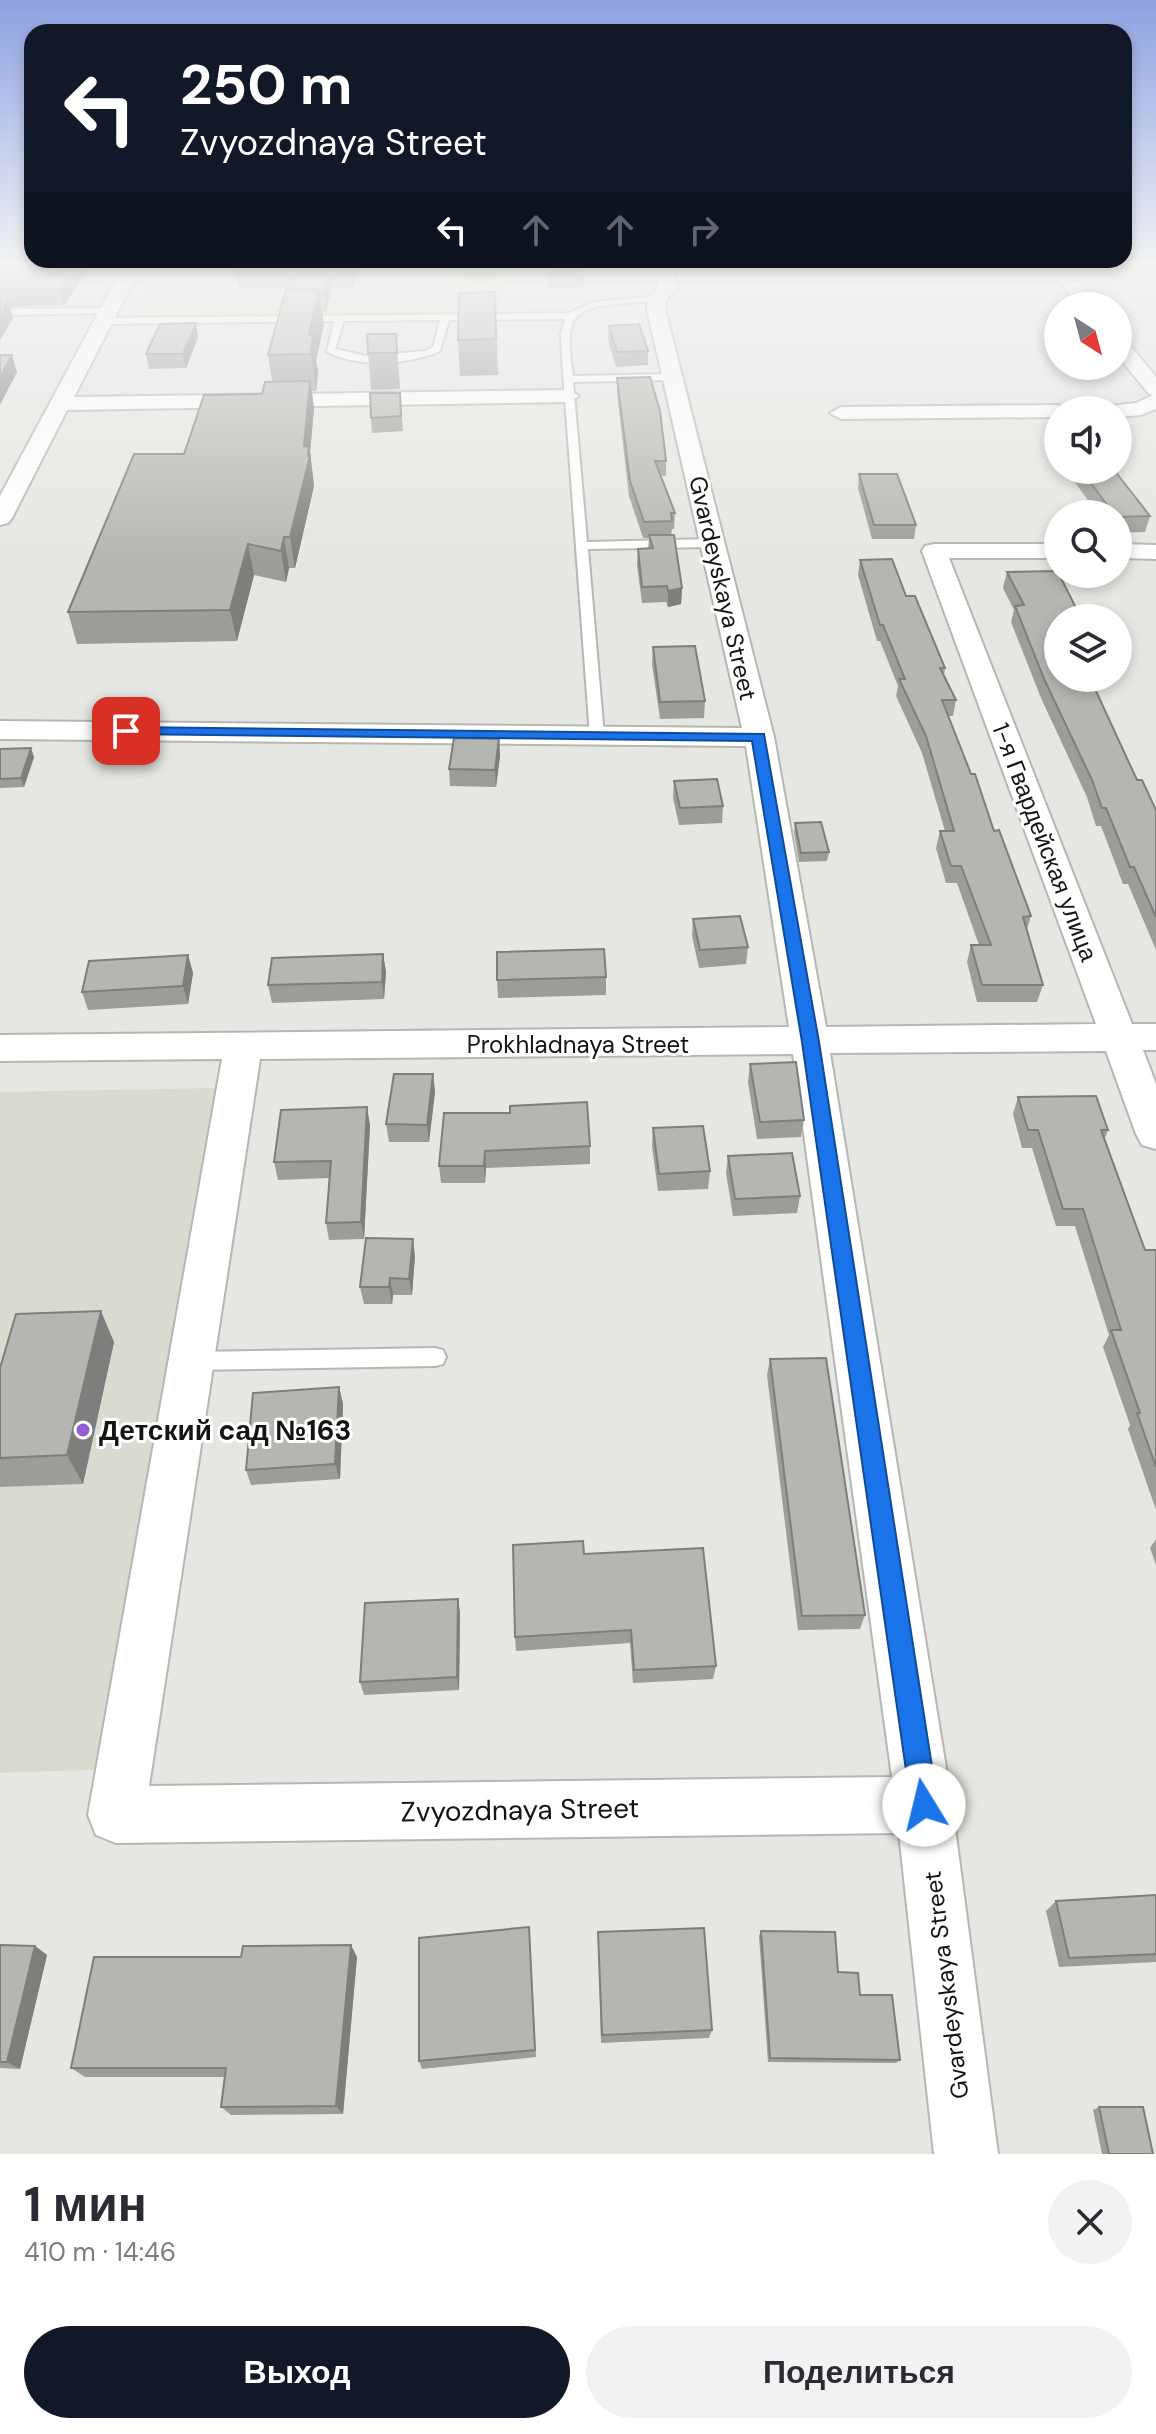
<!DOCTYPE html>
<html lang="ru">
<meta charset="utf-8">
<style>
body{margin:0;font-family:"DM Sans",sans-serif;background:#f2f2f3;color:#2b2b33;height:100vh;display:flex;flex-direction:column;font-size:30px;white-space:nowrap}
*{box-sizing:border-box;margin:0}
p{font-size:26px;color:#7c7c81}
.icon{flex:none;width:44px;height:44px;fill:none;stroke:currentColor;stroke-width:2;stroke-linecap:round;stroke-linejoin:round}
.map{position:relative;height:2154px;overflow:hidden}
.details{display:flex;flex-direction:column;background:#fff;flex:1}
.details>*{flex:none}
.top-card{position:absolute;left:24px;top:24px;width:1108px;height:244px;border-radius:24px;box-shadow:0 4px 12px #0003;background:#111827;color:#fff;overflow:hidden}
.needle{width:52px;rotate:144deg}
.buttons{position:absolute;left:1044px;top:292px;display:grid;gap:16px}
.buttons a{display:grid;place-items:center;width:88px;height:88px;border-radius:50%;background:#fff;box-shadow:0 4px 12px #0003;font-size:40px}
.pin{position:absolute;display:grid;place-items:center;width:68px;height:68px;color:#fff;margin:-34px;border-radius:16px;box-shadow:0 4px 12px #0006}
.me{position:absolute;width:88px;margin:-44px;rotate:351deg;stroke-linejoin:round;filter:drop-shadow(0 0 6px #0008)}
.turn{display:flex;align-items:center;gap:28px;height:168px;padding:0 24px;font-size:36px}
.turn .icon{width:104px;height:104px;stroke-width:2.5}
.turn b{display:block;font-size:56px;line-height:68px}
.lanes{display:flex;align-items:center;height:76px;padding:0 24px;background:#0003;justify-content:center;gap:40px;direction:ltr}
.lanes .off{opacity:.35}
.round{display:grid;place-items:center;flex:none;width:84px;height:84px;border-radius:42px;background:#f2f2f3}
.overview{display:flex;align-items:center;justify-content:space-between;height:136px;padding:0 24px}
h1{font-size:48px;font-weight:700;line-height:60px}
.primary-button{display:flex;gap:16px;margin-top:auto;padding:16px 24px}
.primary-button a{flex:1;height:92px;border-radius:48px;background:#111827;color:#fff;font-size:32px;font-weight:700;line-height:92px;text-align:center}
.primary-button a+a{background:#f2f2f3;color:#2b2b33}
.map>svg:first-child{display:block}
.built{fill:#d8dcd0}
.green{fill:#acc779}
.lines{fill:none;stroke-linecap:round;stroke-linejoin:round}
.lane-casing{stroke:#b6b7b3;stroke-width:4}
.street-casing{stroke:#b6b7b3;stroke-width:4}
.lane{fill:#fff;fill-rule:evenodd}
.street{fill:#fff;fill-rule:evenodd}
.wall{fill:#9b9d98}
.shaded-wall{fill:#7e7f7c}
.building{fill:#b4b6b1;stroke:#7e7f7c;stroke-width:2}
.route{fill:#1a73e8;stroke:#114b97;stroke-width:2}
.poi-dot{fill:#945cd4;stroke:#fff;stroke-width:3}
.labels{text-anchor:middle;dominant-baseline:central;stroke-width:6;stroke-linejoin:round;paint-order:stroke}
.street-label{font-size:24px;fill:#141513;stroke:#fff}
.near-poi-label{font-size:28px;font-weight:bold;fill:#141513;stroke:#fff;text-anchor:start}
.near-street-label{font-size:28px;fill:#141513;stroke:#fff}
</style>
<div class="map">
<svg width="1156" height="2154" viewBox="0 0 1156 2154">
<rect width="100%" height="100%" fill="#e5e7e2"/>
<g class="built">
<path d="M 161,263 L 543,263 L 543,286 L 502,288 L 498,314 L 134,313 Z"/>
<path d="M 216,1088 L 117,1769 L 0,1773 L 0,1092 Z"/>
</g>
<path class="green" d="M 436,263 L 523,263 C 517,287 451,284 436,269 Z"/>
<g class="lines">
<defs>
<g id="lane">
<path d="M 607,263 L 615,263 L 619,269 L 665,268 L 669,271 L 617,275 L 609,271 Z"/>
<path d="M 657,296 L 660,301 C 639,304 579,299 572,325 C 567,341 571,360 573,376 L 672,374 L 677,377 L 672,380 L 573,382 L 587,542 L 712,539 L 718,543 L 712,547 L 588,549 L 604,736 L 597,740 L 590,736 L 562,358 L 561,335 L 565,319 L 449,320 L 440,351 C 408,365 359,368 327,352 L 334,321 L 104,324 L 99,321 L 104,318 L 569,313 L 594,302 ZM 440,320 L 433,347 L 425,351 L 367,356 L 335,349 L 344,321 Z"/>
<path d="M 112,308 L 109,313 L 0,315 L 0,309 Z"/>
<path d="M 435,1348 L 443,1350 L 446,1357 L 443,1364 L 435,1366 L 191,1370 L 183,1368 L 180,1361 L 183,1354 L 191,1352 Z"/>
</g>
<g id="street">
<path d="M 125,263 L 143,263 L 74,397 L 569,390 L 579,396 L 569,402 L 67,410 L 12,518 L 8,523 L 0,525 L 0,496 Z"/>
<path d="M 654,263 L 672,263 L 677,287 L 666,300 L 665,309 L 774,737 L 826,1027 L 1096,1024 L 922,551 L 925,546 L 934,544 L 1058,544 L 1058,558 L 949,558 L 1132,1024 L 1156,1024 L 1156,1050 L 1143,1050 L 1156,1084 L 1156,1149 L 1142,1145 L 1136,1134 L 1106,1051 L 830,1053 L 952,1805 L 998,2154 L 934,2154 L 899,1833 L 116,1843 L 96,1835 L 88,1815 L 222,1059 L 0,1061 L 0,1035 L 789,1027 L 746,746 L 0,739 L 0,721 L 742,728 L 647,309 L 648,299 L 659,286 ZM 793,1054 L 892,1777 L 149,1786 L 260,1059 Z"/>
<path d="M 1046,263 L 1064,263 L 1097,306 L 1078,306 Z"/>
<path d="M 1118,337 L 1125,339 L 1156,377 L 1156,409 L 1141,415 L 1118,417 L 1118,410 L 1108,410 L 1110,406 L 1136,403 L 1153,395 L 1149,394 L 1118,356 Z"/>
<path d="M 1058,405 L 1068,410 L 1058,410 L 1058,417 L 841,419 L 830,413 L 841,407 Z"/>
<path d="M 1118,544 L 1156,545 L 1156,559 L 1118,558 Z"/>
</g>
</defs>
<use href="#lane" class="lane-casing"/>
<use href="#street" class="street-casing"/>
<use href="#lane" class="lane"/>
<use href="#street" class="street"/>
</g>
<g class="wall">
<path d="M 93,263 L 64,305 L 10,307 L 13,318 L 0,340 L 0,270 Z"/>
<path d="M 359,263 L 353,288 L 331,288 L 326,313 L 322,313 L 324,324 L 316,361 L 318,371 L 316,391 L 312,391 L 314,409 L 310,452 L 314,486 L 295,568 L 289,568 L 286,582 L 254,575 L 237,641 L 77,644 L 68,612 L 184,454 L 262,394 L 272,381 L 268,355 L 292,289 L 239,289 L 236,270 Z"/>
<path d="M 547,263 L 585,263 L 584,285 L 581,288 L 548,288 Z"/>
<path d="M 495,292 L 498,375 L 460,376 L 458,340 Z"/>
<path d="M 196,323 L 198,337 L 186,368 L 149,369 L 146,354 Z"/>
<path d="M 609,326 L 648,351 L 648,365 L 616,367 L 608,340 Z"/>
<path d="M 396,334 L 400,389 L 371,390 L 368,353 Z"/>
<path d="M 617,378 L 666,461 L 666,476 L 661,476 L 675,513 L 674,529 L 672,529 L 671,535 L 682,588 L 681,604 L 668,607 L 666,602 L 642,603 L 637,565 L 638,549 L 648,549 L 649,538 L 643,538 L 629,496 L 617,393 Z"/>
<path d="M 400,393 L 403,431 L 372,433 L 371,418 Z"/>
<path d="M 1066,470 L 1114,470 L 1150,516 L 1145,532 L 1118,533 L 1118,514 L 1098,514 Z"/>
<path d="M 859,474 L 916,525 L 914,539 L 872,539 L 858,488 Z"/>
<path d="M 860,560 L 906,596 L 945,668 L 944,675 L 956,700 L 953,716 L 948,716 L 994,831 L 1031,916 L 1027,929 L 1043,985 L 1037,1002 L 977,1002 L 967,962 L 971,945 L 979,945 L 957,883 L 946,883 L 936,848 L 940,831 L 945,831 L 922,753 L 896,696 L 898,686 L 880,641 L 877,641 L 858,575 Z"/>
<path d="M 1007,572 L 1058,618 L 1137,780 L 1156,810 L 1156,950 L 1128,884 L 1123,884 L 1101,826 L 1096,826 L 1087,797 L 1041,698 L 1011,622 L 1014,610 L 1003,588 Z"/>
<path d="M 653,647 L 705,701 L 704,718 L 660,719 L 652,664 Z"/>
<path d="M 499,739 L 500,756 L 496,787 L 450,786 L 449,769 Z"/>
<path d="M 0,749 L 34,757 L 24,787 L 0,788 Z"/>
<path d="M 674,781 L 723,806 L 722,823 L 679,825 L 673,798 Z"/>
<path d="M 795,823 L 829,852 L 827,861 L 799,862 L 794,832 Z"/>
<path d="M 693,919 L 748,947 L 746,964 L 699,968 L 692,936 Z"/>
<path d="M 383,954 L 386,972 L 384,999 L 272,1003 L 268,985 Z"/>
<path d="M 188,955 L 193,973 L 188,1004 L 88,1010 L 82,992 Z"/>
<path d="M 606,977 L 606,995 L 498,998 L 497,980 Z"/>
<path d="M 750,1064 L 804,1120 L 801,1137 L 757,1139 L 748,1082 Z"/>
<path d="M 433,1074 L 435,1092 L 429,1142 L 389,1142 L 386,1124 Z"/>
<path d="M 1018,1097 L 1108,1130 L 1105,1138 L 1145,1250 L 1156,1250 L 1156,1510 L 1128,1429 L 1130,1425 L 1103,1347 L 1109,1335 L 1075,1226 L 1056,1226 L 1032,1148 L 1022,1148 L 1013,1114 Z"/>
<path d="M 510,1113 L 590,1146 L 590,1164 L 486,1168 L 485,1183 L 441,1183 L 439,1166 Z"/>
<path d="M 370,1125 L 364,1239 L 329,1240 L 326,1223 L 329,1178 L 278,1180 L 274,1162 Z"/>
<path d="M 653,1128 L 710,1171 L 708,1189 L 658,1191 L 652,1146 Z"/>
<path d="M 728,1156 L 800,1196 L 797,1213 L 733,1216 L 726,1173 Z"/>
<path d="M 415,1256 L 412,1295 L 393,1295 L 392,1304 L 364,1304 L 360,1287 Z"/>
<path d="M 114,1342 L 83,1484 L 0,1487 L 0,1368 Z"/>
<path d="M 770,1359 L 865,1615 L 860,1629 L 798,1630 L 767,1375 Z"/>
<path d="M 339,1387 L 343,1404 L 340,1479 L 251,1485 L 246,1470 Z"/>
<path d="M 1156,1539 L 1156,1565 L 1150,1548 Z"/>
<path d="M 584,1554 L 716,1666 L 713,1679 L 633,1683 L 630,1643 L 516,1651 L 515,1637 Z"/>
<path d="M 458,1599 L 460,1613 L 459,1690 L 364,1695 L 360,1682 Z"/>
<path d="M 1156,1895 L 1156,1962 L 1059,1967 L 1046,1911 L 1056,1901 Z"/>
<path d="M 761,1931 L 838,1972 L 860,1995 L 900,2060 L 896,2063 L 768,2062 L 759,1936 Z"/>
<path d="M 598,1932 L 712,2030 L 709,2038 L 601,2043 Z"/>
<path d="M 530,1937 L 536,2057 L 422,2069 L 419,2061 Z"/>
<path d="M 0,1945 L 35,1946 L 47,1955 L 20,2069 L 0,2068 Z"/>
<path d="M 357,1957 L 343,2114 L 231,2115 L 221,2107 L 225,2077 L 85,2077 L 71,2068 Z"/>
<path d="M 1099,2107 L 1153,2154 L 1102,2154 L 1093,2110 Z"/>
</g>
<g class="shaded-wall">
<path d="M 78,263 L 93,263 L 64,305 L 60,289 Z"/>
<path d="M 352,263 L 359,263 L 353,288 L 351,268 Z"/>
<path d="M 581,263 L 585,263 L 584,285 L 581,288 Z"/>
<path d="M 329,269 L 331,288 L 326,313 L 324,293 Z"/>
<path d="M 319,289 L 324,324 L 316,361 L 318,371 L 316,391 L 309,335 Z"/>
<path d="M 8,301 L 13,318 L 0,340 L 0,315 Z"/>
<path d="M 196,323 L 198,337 L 186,368 L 183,354 Z"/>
<path d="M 12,355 L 17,372 L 0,405 L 0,377 Z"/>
<path d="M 310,381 L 314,409 L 310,452 L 314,486 L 295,568 L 290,537 L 304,446 Z"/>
<path d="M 284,537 L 289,568 L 286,582 L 281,551 Z"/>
<path d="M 248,544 L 254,575 L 237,641 L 230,610 Z"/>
<path d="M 682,588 L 681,604 L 668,607 L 668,591 Z"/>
<path d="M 499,739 L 500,756 L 496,787 L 495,770 Z"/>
<path d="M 31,748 L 34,757 L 24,787 L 21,778 Z"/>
<path d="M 383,954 L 386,972 L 384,999 L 382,982 Z"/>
<path d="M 188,955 L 193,973 L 188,1004 L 183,986 Z"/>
<path d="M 433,1074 L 435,1092 L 429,1142 L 427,1125 Z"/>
<path d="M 367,1107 L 370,1125 L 364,1239 L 361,1222 Z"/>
<path d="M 485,1151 L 486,1168 L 485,1183 L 484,1166 Z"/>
<path d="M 413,1239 L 415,1256 L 412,1295 L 409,1279 Z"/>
<path d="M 390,1278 L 393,1295 L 392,1304 L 389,1287 Z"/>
<path d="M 101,1311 L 114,1342 L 83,1484 L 67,1455 Z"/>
<path d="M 339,1387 L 343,1404 L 340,1479 L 335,1464 Z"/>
<path d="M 458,1599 L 460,1613 L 459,1690 L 457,1677 Z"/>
<path d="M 351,1945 L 357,1957 L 343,2114 L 336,2106 Z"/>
<path d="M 35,1946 L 47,1955 L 20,2069 L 7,2062 Z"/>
</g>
<g class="building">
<path d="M 5,263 L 78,263 L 60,289 L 0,290 L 0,270 Z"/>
<path d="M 238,263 L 352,263 L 351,268 L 329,269 L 324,293 L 320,293 L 319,289 L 292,290 L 297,269 L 236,270 Z"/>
<path d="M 319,289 L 309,335 L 313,335 L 311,354 L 268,355 L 286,290 Z"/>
<path d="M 495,292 L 496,339 L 458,340 L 459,293 Z"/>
<path d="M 0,301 L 8,301 L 0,315 Z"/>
<path d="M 196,323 L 183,354 L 146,354 L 160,324 Z"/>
<path d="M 639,324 L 648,351 L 617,352 L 609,326 Z"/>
<path d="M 367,334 L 396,334 L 397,353 L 368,353 Z"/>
<path d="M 0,355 L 12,355 L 0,377 Z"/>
<path d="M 650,377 L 660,411 L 666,461 L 655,461 L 675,513 L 671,513 L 672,521 L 644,522 L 630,481 L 617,378 Z"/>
<path d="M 310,381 L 304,446 L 309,447 L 308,456 L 310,456 L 290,537 L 284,537 L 281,551 L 248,544 L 230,610 L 68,612 L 134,454 L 184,454 L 204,395 L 262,394 L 265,382 Z"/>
<path d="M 370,393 L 400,393 L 401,416 L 371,418 Z"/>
<path d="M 1081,470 L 1114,470 L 1150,516 L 1118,517 L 1118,514 L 1114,514 Z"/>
<path d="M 859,474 L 897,474 L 916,525 L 874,525 Z"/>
<path d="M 649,535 L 674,535 L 682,588 L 668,591 L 667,586 L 642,587 L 638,549 L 653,548 Z"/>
<path d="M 892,559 L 906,596 L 915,596 L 945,668 L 940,668 L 956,700 L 942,700 L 971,774 L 975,774 L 994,831 L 999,830 L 1031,916 L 1023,917 L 1043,985 L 982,985 L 971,945 L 991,945 L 961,866 L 951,866 L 940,831 L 954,831 L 926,736 L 899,679 L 905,679 L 883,625 L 880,625 L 860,560 Z"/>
<path d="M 1058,571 L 1058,574 L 1059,574 L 1081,618 L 1058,618 L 1058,678 L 1090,678 L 1137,780 L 1142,780 L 1156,810 L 1156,917 L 1134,867 L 1130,867 L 1106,808 L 1102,808 L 1092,780 L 1045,681 L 1015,606 L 1024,605 L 1007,572 Z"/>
<path d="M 695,646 L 705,701 L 660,702 L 653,647 Z"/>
<path d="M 454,738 L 499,739 L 495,770 L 449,769 Z"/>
<path d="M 31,748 L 21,778 L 0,779 L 0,749 Z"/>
<path d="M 717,779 L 723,806 L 680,808 L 674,781 Z"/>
<path d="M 821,822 L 829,852 L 801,853 L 795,823 Z"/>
<path d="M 740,916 L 748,947 L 700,950 L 693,919 Z"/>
<path d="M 604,949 L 606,977 L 497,980 L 497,952 Z"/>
<path d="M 383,954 L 382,982 L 268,985 L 272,958 Z"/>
<path d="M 188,955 L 183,986 L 82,992 L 89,961 Z"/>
<path d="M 796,1062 L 804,1120 L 760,1122 L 750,1064 Z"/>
<path d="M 394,1074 L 433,1074 L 427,1125 L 386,1124 Z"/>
<path d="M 1096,1096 L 1108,1130 L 1101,1130 L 1145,1250 L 1156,1250 L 1156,1467 L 1137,1413 L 1140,1413 L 1111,1330 L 1121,1330 L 1083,1209 L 1063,1209 L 1038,1130 L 1028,1130 L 1018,1097 Z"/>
<path d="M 587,1102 L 590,1146 L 485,1151 L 484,1166 L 439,1166 L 444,1113 L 510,1113 L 510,1106 Z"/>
<path d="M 367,1107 L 361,1222 L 326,1223 L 331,1161 L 274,1162 L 281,1110 Z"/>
<path d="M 703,1126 L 710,1171 L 659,1174 L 653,1128 Z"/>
<path d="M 792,1153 L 800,1196 L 735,1199 L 728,1156 Z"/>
<path d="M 366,1238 L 413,1239 L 409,1279 L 390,1278 L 389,1287 L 360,1287 Z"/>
<path d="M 101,1311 L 67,1455 L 0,1458 L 0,1368 L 16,1314 Z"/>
<path d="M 826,1358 L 865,1615 L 802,1616 L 770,1359 Z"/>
<path d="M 339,1387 L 335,1464 L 246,1470 L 253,1393 Z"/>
<path d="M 583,1541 L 584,1554 L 703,1548 L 716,1666 L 634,1670 L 631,1630 L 515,1637 L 513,1545 Z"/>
<path d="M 458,1599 L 457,1677 L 360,1682 L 365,1603 Z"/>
<path d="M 1156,1895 L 1156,1954 L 1069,1958 L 1056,1901 Z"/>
<path d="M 529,1927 L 535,2050 L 419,2061 L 419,1938 Z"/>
<path d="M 704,1928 L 712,2030 L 602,2035 L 598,1932 Z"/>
<path d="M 761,1931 L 835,1932 L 838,1972 L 858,1973 L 860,1995 L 892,1995 L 900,2060 L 770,2058 Z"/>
<path d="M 0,1945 L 35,1946 L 7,2062 L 0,2062 Z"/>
<path d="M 351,1945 L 336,2106 L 221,2107 L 226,2068 L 71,2068 L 94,1957 L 241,1957 L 243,1946 Z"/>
<path d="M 1099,2107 L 1143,2107 L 1153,2154 L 1109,2154 Z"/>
</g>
<linearGradient id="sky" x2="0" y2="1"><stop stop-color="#8ea1e2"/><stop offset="0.47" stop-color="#f3f4f2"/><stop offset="1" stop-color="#f3f4f2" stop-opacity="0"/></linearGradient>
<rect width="1156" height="564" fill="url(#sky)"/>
<path class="route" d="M 126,727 L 764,734 L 819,1042 L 938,1805 L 934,1815 L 924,1819 L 915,1815 L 911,1805 L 802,1042 L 752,741 L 121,734 L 119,731 Z"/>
<circle class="poi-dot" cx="83" cy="1430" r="8"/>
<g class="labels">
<g class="street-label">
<text transform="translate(723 588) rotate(77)">Gvardeyskaya Street</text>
<text transform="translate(1045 842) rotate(69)">1-я Гвардейская улица</text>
<text x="578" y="1044">Prokhladnaya Street</text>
<text transform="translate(946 1985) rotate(-97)">Gvardeyskaya Street</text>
</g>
<g class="near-poi-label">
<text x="99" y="1430">Детский cад №163</text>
</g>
<g class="near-street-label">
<text transform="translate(520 1810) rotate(-1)">Zvyozdnaya Street</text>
</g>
</g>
</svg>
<div class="buttons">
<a><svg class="needle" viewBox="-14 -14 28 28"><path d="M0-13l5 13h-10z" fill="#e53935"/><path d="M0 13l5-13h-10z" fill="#7c7c81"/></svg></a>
<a><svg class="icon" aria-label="sound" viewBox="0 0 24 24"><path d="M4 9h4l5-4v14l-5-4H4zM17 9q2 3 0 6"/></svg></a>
<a><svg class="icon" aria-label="search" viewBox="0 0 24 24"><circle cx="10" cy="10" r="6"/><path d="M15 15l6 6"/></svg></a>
<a><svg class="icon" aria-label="layers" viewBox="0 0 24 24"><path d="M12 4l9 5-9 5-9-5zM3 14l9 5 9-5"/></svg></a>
</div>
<div class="pin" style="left:126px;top:731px;background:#d93025"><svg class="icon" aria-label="arrive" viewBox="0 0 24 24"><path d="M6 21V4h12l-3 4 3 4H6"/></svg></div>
<svg class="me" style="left:924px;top:1805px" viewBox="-20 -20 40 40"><circle r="19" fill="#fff"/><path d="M0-13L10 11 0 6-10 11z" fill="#1a73e8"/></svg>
<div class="top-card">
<div class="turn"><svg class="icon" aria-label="left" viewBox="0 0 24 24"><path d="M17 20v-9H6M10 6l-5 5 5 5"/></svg><div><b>250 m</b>Zvyozdnaya Street</div></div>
<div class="lanes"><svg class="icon" aria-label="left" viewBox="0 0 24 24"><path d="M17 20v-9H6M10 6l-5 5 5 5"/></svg><svg class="icon off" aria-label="ahead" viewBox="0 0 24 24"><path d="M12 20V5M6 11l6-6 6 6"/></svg><svg class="icon off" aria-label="ahead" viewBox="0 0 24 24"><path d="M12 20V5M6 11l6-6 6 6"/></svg><svg class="icon off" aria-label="right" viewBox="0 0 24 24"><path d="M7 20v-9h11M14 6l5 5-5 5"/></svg></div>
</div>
</div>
<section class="details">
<div class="overview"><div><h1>1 мин</h1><p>410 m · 14:46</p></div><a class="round"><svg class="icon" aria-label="close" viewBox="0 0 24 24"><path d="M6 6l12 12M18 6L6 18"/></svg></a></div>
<div class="primary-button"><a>Выход</a><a>Поделиться</a></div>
</section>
